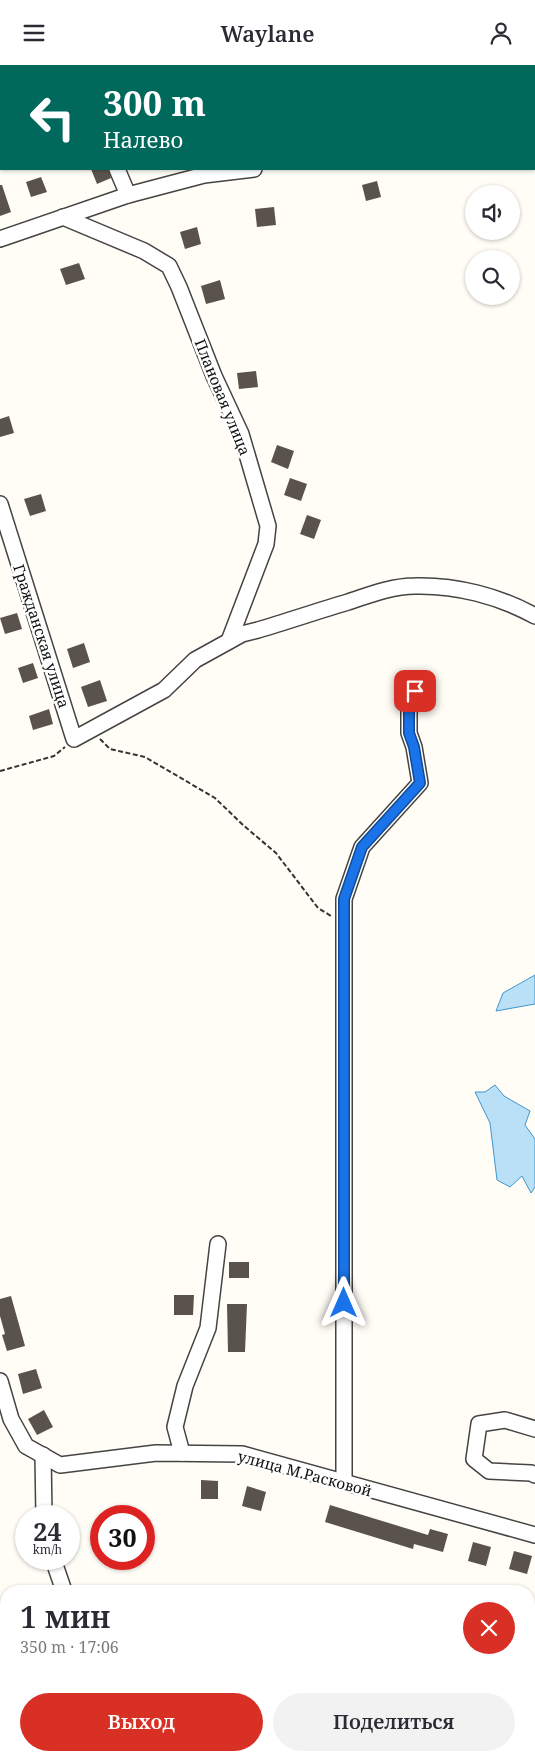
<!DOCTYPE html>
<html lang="ru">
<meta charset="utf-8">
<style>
body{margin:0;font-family:"Noto Serif",serif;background:#f2f2f3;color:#2b2b33;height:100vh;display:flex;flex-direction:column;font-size:19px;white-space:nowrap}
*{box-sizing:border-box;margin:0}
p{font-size:16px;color:#7c7c81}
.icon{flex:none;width:28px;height:28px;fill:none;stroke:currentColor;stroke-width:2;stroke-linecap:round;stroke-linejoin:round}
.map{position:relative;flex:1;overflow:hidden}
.side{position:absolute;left:0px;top:1520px;width:535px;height:176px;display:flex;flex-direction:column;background:#fff;border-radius:20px 20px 0 0;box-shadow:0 1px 4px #0004}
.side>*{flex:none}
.guide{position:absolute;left:0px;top:0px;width:535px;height:105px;box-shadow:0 1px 4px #0004;background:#00695c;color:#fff;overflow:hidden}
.controls{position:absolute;left:465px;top:120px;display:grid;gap:10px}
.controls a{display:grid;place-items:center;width:55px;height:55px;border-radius:50%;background:#fff;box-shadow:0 1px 4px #0004;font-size:25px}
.speed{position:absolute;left:15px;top:1440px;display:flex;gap:10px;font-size:25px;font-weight:700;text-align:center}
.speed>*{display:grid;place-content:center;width:65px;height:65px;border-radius:50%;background:#fff;box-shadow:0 1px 4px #0004;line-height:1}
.speed small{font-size:12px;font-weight:400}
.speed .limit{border:8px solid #d22;background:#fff;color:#111}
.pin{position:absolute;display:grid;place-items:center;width:42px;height:42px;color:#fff;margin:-21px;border-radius:10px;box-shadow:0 2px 8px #0006}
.me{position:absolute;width:55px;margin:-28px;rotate:0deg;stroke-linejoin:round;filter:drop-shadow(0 0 4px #0008)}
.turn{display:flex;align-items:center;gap:18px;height:105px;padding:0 20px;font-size:22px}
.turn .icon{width:65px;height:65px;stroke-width:2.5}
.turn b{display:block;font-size:35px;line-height:42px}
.round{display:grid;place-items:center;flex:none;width:52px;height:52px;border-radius:26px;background:#f2f2f3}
.overview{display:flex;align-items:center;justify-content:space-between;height:85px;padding:0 20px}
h1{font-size:30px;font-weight:600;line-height:38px}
.primary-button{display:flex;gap:10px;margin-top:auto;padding:10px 20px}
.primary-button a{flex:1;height:58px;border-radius:30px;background:#d93025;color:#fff;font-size:20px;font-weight:600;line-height:58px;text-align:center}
.primary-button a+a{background:#f2f2f3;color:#2b2b33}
header{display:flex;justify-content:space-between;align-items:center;height:65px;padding:0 20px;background:#fff;font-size:22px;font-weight:600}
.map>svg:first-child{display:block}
.water{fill:#b9e0f7;stroke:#3f96cf}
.building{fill:#5a524d}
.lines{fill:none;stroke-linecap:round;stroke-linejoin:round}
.minor-casing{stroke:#444;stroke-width:18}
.path{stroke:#333;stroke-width:2;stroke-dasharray:5 2.5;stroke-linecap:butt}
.minor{stroke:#fff;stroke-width:15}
.route-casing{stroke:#114b97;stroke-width:12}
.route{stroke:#1a73e8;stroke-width:9}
.labels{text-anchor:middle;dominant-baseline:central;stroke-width:5;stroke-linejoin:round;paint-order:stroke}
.street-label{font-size:15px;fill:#111;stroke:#fff}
</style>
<header><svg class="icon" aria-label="menu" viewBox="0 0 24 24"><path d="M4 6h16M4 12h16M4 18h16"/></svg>Waylane<svg class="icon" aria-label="person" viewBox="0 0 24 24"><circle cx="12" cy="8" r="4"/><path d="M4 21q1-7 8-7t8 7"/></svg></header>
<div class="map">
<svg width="535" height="1696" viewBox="0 0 535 1696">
<rect width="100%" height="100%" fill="#fffdf5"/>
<g class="water">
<path d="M 535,910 L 535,939 L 496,946 L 503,928 Z"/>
<path d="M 495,1020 L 504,1031 L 530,1046 L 525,1060 L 535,1074 L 535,1122 L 531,1128 L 522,1111 L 510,1122 L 497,1115 L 490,1058 L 475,1027 L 485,1027 Z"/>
</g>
<g class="building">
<path d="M 91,104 L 108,104 L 111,113 L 97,119 Z"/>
<path d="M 41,112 L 47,127 L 31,132 L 26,117 Z"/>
<path d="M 377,116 L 381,132 L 366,136 L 362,120 Z"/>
<path d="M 0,120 L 2,120 L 11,147 L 0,151 Z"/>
<path d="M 274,142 L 276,160 L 257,162 L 255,144 Z"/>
<path d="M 197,162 L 201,179 L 185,184 L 180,167 Z"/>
<path d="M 79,198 L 85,214 L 66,220 L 60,204 Z"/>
<path d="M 220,215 L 225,234 L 206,239 L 201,221 Z"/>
<path d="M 256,306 L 258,322 L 239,324 L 237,308 Z"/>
<path d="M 9,351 L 14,368 L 0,372 L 0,354 Z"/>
<path d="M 277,380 L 294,386 L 288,404 L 271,397 Z"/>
<path d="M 290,413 L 307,419 L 301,436 L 284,430 Z"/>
<path d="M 41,429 L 46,446 L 30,451 L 24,434 Z"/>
<path d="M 307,450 L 321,455 L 314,474 L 300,469 Z"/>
<path d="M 17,548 L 22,564 L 5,569 L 0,553 Z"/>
<path d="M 84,578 L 90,597 L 73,603 L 67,584 Z"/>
<path d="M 33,598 L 38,613 L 23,618 L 18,603 Z"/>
<path d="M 100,615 L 107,636 L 88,642 L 81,622 Z"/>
<path d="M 49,644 L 53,659 L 33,665 L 29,651 Z"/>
<rect x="229" y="1197" width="20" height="16"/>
<path d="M 174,1230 L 194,1230 L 193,1250 L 174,1250 Z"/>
<path d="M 11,1231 L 25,1281 L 7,1286 L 2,1270 L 5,1269 L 0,1251 L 0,1234 Z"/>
<path d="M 227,1239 L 247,1239 L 245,1287 L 228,1287 Z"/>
<path d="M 36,1304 L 42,1323 L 23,1329 L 18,1309 Z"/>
<path d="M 44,1345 L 53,1362 L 37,1370 L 28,1354 Z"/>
<path d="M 201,1415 L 218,1416 L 218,1434 L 201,1434 Z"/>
<path d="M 247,1421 L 266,1427 L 261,1446 L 242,1441 Z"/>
<path d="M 330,1440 L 428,1470 L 430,1464 L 448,1469 L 443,1487 L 414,1479 L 413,1484 L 325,1457 Z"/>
<path d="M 473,1477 L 491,1482 L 486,1501 L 468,1496 Z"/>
<path d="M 514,1486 L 532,1491 L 527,1509 L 509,1504 Z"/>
</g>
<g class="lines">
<defs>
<g id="minor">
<path d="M 74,0 L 75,1"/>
<path d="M 117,104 L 128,130"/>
<path d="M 63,152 L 144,186 L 169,201 L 179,222 L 214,311 L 241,369 L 268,461 L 266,479 L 229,576"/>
<path d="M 0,174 L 128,130 L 204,110 L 254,104"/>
<path d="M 0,439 L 74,674 L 164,625 L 195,595 L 242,569 L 258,565 C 288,556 318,546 348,537 C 369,530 392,521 415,521 C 456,520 499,531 535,551"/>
<path d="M 0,1316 L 11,1354 L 26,1381 L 60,1400 L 156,1388 L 242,1389 L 535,1470"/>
<path d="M 535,1364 L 505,1355 L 479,1359 L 474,1394 L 489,1406 L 531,1408 L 535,1410"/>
<path d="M 182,1388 L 175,1362 L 185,1321 L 208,1263 L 218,1179"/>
<path d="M 43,1390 L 44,1451"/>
<path d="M 344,1417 L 344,834 L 362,782 L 420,718 L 414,682 L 409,668 L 409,647 L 415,626"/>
<path d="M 53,1494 L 64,1526"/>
<path d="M 118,1690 L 119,1696"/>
<path d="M 466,1690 L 470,1696"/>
<path d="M 235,1696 L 254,1690"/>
</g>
</defs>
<use href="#minor" class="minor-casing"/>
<g class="path">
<path d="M 100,674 L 110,684 L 145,692 L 215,733 L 243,760 L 276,788 L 318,843 L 331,851"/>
<path d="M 0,706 L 54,691 L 65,682"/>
</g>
<use href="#minor" class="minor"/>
</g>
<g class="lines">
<defs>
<path id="route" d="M 344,1238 L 344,834 L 362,782 L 420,718 L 414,682 L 409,668 L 409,647 L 415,626"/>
</defs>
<use href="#route" class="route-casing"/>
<use href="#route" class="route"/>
</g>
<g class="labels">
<g class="street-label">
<text transform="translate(223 332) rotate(68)">Плановая улица</text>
<text transform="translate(42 571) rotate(72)">Гражданская улица</text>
<text transform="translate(305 1408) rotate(15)">улица М.Расковой</text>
</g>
</g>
</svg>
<div class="controls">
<a><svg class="icon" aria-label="sound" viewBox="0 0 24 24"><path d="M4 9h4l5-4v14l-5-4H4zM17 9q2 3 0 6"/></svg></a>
<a><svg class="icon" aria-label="search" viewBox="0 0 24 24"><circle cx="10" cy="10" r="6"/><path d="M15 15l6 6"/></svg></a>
</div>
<div class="speed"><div>24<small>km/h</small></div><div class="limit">30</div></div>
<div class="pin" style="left:415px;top:626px;background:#d93025"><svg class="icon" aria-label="arrive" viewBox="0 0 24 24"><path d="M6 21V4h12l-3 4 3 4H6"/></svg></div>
<svg class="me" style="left:344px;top:1238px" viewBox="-20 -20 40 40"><path d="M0-17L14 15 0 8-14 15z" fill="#1a73e8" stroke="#fff" stroke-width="4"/></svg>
<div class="guide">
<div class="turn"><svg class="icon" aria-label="left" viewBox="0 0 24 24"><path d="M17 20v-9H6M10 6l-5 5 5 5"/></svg><div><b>300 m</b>Налево</div></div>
</div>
<section class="side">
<div class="overview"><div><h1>1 мин</h1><p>350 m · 17:06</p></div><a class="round" style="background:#d93025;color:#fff"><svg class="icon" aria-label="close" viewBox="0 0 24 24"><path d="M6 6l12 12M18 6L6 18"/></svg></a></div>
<div class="primary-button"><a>Выход</a><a>Поделиться</a></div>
</section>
</div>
